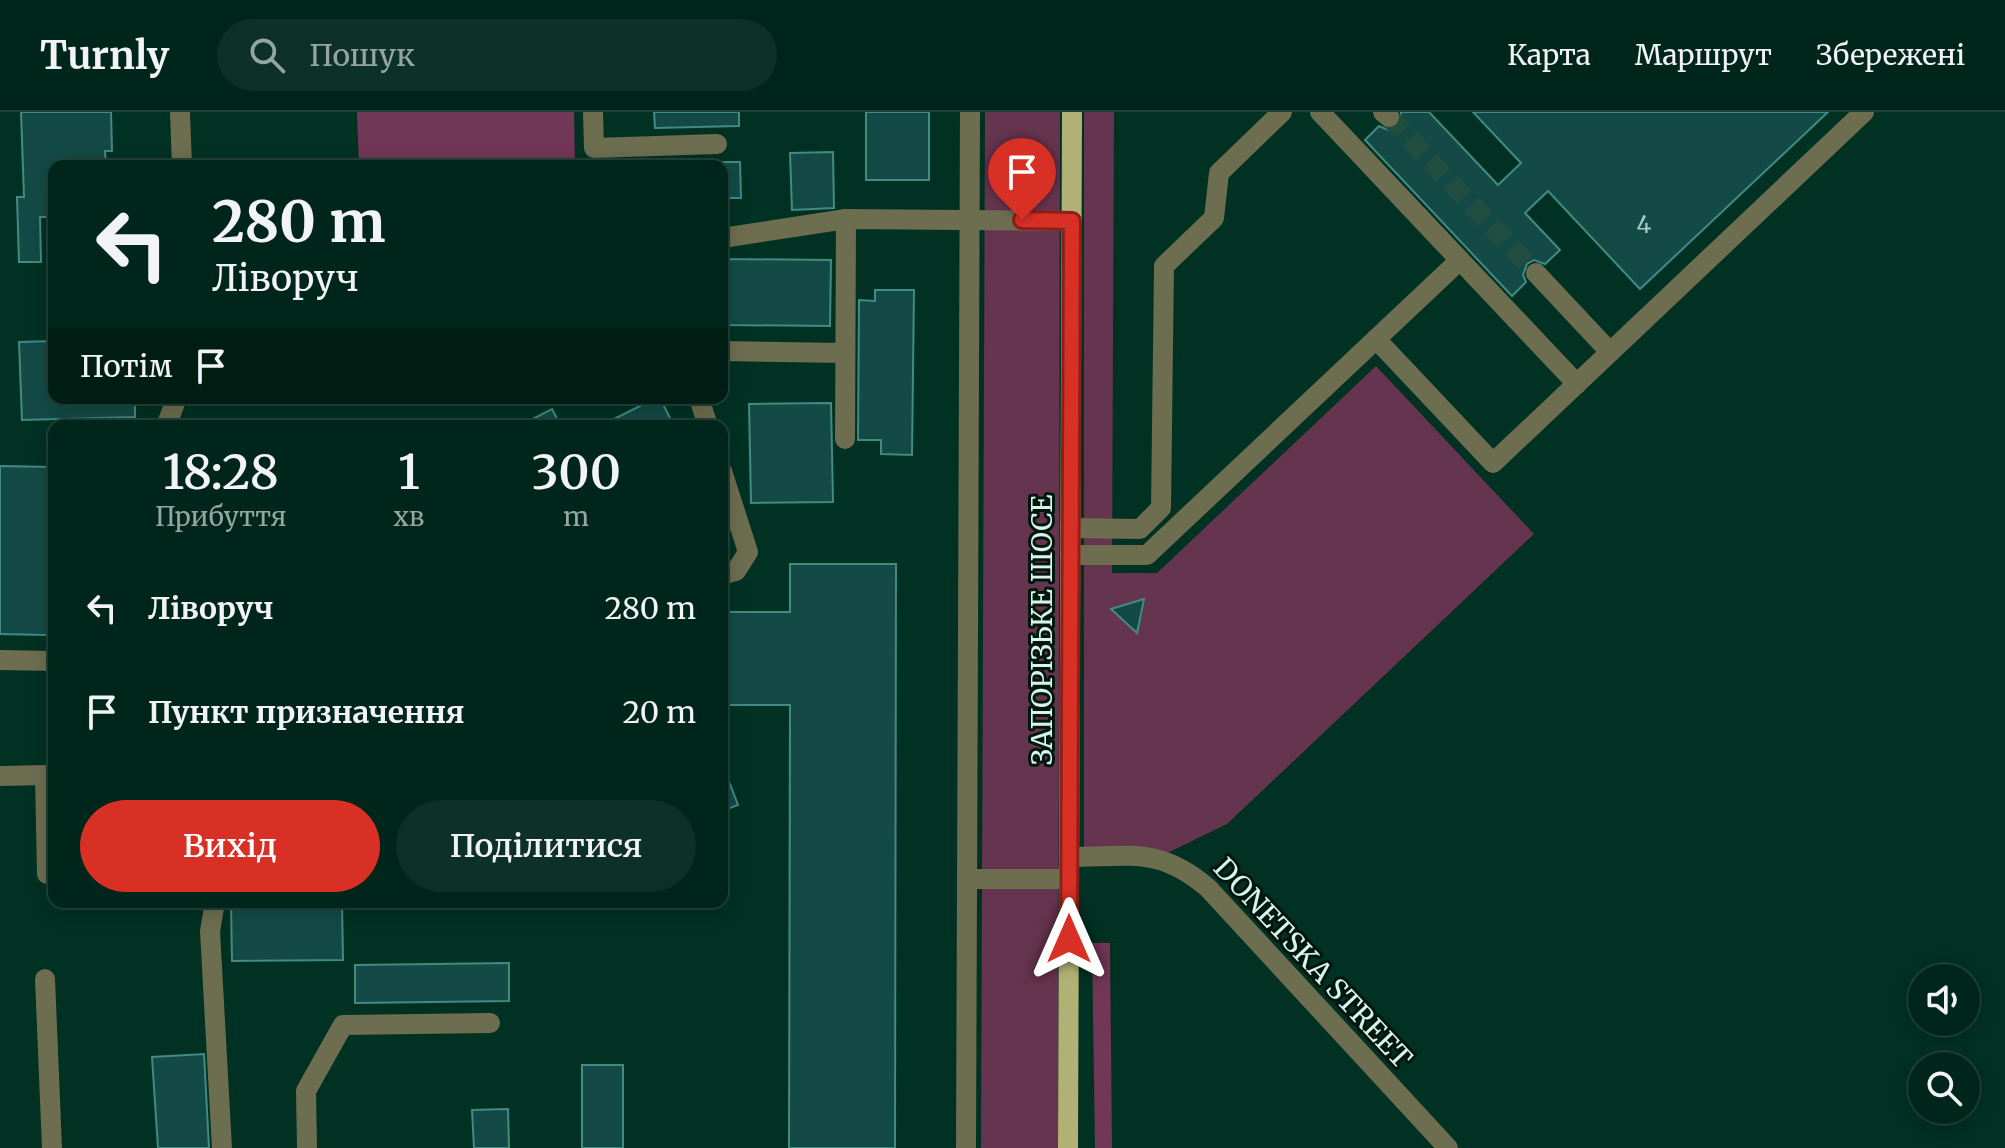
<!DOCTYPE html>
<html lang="uk">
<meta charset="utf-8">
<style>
body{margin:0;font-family:Merriweather,serif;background:#0e3127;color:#f1f3f6;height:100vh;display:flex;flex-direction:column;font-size:30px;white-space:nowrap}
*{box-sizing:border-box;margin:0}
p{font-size:26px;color:#95a5a2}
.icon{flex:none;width:44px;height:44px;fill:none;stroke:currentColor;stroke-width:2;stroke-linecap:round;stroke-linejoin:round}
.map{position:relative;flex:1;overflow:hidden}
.details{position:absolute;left:48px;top:308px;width:680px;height:488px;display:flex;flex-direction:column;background:#00251a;border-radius:16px;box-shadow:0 4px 20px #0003,0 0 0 2px #224239}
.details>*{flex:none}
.banner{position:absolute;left:48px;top:48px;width:680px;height:244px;border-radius:16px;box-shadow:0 4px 20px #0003,0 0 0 2px #224239;background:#00251a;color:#f1f3f6;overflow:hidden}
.buttons{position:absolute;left:1908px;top:852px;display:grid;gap:16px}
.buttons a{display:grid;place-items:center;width:72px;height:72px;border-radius:50%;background:#00251a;box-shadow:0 4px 20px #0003,0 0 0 2px #224239;font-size:40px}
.pin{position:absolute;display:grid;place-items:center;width:68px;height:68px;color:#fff;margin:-82px -34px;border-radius:50% 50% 50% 0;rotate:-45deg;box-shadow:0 0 8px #0007}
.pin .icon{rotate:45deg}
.me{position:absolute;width:88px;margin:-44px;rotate:0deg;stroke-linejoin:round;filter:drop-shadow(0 0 6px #0008)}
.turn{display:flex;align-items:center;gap:28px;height:168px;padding:0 32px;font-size:36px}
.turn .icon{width:104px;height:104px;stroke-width:2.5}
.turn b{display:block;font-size:56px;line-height:68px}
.then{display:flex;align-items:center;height:76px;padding:0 32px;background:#0003;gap:16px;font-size:30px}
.eta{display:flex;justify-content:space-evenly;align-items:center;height:136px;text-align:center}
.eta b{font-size:48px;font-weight:600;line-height:56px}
.primary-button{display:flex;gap:16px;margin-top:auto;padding:16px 32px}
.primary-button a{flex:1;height:92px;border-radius:48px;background:#d93025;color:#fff;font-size:32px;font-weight:600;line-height:92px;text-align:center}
.primary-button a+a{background:#0e3127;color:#f1f3f6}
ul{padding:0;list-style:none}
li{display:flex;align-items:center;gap:24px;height:104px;padding:0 32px}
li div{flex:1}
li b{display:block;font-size:30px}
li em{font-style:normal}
header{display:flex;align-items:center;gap:48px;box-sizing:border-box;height:112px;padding:0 40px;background:#00251a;border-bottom:2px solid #224239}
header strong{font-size:38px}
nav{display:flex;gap:44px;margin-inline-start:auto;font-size:28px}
.search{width:560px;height:72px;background:#0e3127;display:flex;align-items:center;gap:20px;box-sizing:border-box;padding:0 28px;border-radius:44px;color:#95a5a2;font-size:30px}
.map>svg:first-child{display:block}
.green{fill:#65344e}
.forest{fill:#723657}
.building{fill:#134a46;stroke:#428a84;stroke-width:2}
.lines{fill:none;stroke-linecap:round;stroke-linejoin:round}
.minor-tunnel{stroke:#204e41;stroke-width:20;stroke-dasharray:20 10;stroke-linecap:butt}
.minor{stroke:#6d6d50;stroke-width:20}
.major{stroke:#b1b175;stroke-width:20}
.route-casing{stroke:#8d1f18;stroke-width:20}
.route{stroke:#d93025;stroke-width:14}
.labels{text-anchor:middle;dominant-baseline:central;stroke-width:6;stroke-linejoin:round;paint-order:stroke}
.number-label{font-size:24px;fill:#a6cac0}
.street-label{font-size:28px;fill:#d7f5e8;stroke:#00160e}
</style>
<header>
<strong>Turnly</strong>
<div class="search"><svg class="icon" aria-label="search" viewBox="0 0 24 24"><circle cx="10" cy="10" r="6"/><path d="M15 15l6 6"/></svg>Пошук</div>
<nav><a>Карта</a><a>Маршрут</a><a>Збережені</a></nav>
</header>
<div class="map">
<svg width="2005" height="1036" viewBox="0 0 2005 1036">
<rect width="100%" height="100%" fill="#003123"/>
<g class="green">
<path d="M 985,0 L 1060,0 L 1058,1036 L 981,1036 Z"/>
<path d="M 1084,0 L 1114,0 L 1112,461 L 1157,461 L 1376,254 L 1534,422 L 1227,712 L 1159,745 L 1084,745 Z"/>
</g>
<g class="forest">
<path d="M 357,0 L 574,0 L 575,54 L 359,54 Z"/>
<path d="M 1092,831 L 1110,831 L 1112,1036 L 1095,1036 Z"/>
</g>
<g class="building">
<path d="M 21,0 L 111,0 L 112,39 L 105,39 L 106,54 L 54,54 L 54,105 L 40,105 L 41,150 L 19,150 L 17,85 L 24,85 Z"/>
<path d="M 654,0 L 739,0 L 739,14 L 655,16 Z"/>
<rect x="866" y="0" width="63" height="68"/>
<path d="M 1401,0 L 1429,0 L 1498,73 L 1521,51 L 1473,0 L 1828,0 L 1640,177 L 1548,79 L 1525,101 L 1560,138 L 1545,152 L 1534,148 L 1527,152 L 1523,163 L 1526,170 L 1512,184 L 1365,28 L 1379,14 L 1388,18 L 1398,14 Z"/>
<path d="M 833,40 L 834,96 L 792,98 L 790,41 Z"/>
<path d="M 722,50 L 740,50 L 741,86 L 722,86 Z"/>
<path d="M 722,147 L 831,148 L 830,214 L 722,213 Z"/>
<path d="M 875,178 L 914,178 L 912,343 L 881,342 L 881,328 L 858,328 L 859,188 L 875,189 Z"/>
<path d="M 54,229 L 54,286 L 135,286 L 135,305 L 22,308 L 19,230 Z"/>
<path d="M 656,286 L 660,286 L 674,314 L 600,314 Z"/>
<path d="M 831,291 L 833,390 L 751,391 L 749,292 Z"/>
<path d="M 552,297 L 561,314 L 519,314 Z"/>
<path d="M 0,354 L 54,355 L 54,404 L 49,404 L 47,523 L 0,522 Z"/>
<path d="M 790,452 L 896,452 L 895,1036 L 789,1036 L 790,593 L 725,593 L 725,500 L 790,500 Z"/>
<path d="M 1144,487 L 1137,521 L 1111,497 Z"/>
<path d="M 723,654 L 738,693 L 722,699 L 722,655 Z"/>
<path d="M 231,790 L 342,790 L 343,848 L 232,849 Z"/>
<path d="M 509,851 L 509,889 L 355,891 L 355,853 Z"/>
<path d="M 204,942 L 209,1036 L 158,1036 L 152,945 Z"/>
<rect x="582" y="953" width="41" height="83"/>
<path d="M 508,997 L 509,1036 L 474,1036 L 472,998 Z"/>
</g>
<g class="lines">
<path class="minor-tunnel" d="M 1389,5 L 1536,161"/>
<g class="minor">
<path d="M 180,0 L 182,54"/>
<path d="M 593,0 L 594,36 L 717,32"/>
<path d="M 1320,0 L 1577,272"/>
<path d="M 1383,0 L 1389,5"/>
<path d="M 722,126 L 846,107 L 1072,109"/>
<path d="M 1536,161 L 1610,240"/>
<path d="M 1376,227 L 1493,351 L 1864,0"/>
<path d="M 722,239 L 845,241"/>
<path d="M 699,286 L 708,314"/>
<path d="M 166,314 L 177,286"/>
<path d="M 845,327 L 846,107"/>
<path d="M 722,359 L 748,440 L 736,459 L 722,463"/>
<path d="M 1070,416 L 1140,417 L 1161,396 L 1164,154 L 1214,106 L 1219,61 L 1282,0"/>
<path d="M 1070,443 L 1147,443 L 1460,148"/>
<path d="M 0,548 L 54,549"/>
<path d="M 0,664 L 45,663 L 47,762"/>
<path d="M 1069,745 C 1130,745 1159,734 1208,776 L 1448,1036"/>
<path d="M 967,767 L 1069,767"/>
<path d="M 215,790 L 210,819 L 222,1036"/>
<path d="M 45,867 L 52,1036"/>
<path d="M 307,1036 L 306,979 L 343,913 L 490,911"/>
<path d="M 966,1036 L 970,0"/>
</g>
<path class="major" d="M 1068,1036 L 1072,0"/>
</g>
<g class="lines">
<defs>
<path id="route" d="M 1022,108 L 1072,109 L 1069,827"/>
</defs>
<use href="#route" class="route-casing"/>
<use href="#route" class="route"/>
</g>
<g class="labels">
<g class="number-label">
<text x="1644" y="112">4</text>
</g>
<g class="street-label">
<text transform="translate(1042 518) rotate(-90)">ЗАПОРІЗЬКЕ ШОСЕ</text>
<text transform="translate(1313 851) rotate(47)">DONETSKA STREET</text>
</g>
</g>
</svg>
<div class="buttons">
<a><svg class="icon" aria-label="sound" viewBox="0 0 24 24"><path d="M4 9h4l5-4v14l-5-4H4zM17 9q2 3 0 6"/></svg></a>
<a><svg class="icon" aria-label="search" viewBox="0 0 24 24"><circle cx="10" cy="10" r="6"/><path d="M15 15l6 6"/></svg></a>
</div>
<div class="pin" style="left:1022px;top:108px;background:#d93025"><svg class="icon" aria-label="arrive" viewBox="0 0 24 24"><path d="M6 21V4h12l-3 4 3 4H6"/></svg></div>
<svg class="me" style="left:1069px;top:827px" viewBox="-20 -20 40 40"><path d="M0-17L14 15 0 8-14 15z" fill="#d93025" stroke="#fff" stroke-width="4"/></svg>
<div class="banner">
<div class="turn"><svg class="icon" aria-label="left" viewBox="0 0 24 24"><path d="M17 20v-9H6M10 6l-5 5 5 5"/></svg><div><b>280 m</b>Ліворуч</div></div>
<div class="then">Потім<svg class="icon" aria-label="arrive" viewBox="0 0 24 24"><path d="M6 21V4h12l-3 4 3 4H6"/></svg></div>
</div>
<section class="details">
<div class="eta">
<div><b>18:28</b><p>Прибуття</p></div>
<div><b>1</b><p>хв</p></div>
<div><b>300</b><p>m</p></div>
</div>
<ul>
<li><svg class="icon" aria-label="left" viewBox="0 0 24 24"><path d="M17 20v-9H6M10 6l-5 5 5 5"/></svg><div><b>Ліворуч</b></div><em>280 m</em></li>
<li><svg class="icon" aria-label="arrive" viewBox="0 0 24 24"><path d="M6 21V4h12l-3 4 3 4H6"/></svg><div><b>Пункт призначення</b></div><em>20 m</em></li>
</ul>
<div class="primary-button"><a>Вихід</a><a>Поділитися</a></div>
</section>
</div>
